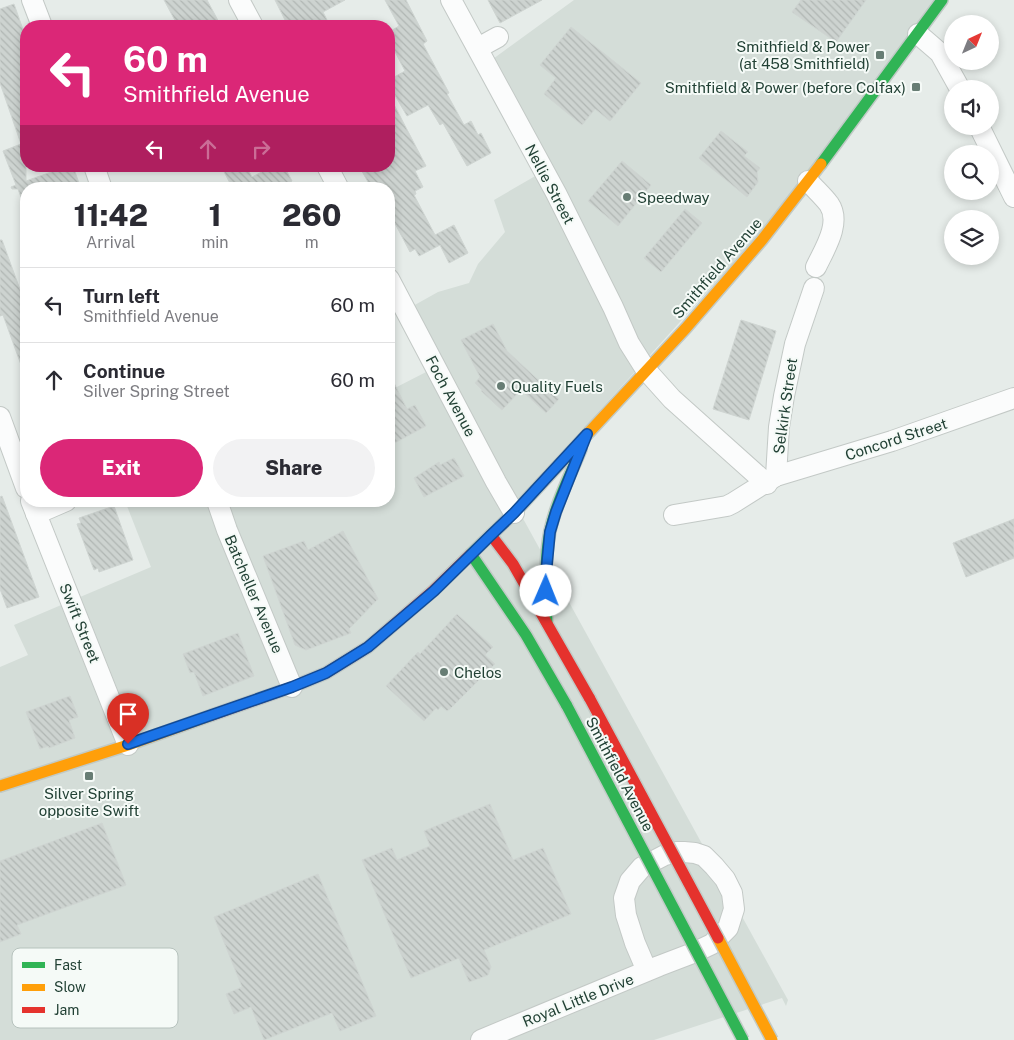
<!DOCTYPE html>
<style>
body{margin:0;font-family:"Public Sans",sans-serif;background:#f2f2f3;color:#2b2b33;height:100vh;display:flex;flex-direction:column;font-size:19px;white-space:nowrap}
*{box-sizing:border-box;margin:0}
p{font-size:16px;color:#7c7c81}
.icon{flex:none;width:28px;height:28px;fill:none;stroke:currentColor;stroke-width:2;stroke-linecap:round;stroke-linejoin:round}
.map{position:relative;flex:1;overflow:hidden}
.side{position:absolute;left:20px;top:182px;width:375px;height:325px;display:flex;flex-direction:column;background:#fff;border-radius:20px;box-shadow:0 2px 8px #0003}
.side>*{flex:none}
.guide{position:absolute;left:20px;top:20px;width:375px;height:152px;border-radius:20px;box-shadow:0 2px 8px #0003;background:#db2777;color:#fff;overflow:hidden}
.needle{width:32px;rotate:43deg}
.fabs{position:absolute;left:944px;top:15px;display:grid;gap:10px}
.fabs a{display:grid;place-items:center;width:55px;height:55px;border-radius:50%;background:#fff;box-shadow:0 2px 8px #0003;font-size:25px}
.pin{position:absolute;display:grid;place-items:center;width:42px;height:42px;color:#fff;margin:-51px -21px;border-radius:50% 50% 50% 0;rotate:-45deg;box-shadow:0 0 5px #0007}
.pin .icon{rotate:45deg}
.me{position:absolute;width:55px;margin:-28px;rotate:1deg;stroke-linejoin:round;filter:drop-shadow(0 0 4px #0008)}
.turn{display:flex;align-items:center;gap:18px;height:105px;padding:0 20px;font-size:22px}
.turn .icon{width:65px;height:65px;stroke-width:2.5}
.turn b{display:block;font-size:35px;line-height:42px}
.lanes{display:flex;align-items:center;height:48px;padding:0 20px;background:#0003;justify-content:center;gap:25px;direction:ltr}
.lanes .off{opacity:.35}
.eta{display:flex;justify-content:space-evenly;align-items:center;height:85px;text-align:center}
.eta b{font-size:30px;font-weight:800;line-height:35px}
.primary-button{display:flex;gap:10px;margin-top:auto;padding:10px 20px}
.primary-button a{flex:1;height:58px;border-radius:30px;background:#db2777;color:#fff;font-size:20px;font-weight:800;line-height:58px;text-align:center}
.primary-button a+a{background:#f2f2f3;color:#2b2b33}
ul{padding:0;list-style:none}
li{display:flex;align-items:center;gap:15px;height:75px;padding:0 20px;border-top:1px solid #e1e1e2}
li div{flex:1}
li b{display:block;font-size:19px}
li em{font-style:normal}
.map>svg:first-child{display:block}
.built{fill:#d4ddd8}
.building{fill:url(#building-back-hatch);stroke:#cfd5d2}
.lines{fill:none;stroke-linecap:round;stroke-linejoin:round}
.street-casing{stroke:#c3c9c6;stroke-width:22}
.fast-casing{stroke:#c1cac6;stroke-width:14}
.slow-casing{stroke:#c1cac6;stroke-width:14}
.jam-casing{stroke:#c1cac6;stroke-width:14}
.street{stroke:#fbfcfc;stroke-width:20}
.fast{stroke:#30b455;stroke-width:11}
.slow{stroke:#ff9f0a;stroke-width:11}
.jam{stroke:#e5322d;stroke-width:11}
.fast-bridge-casing{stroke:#c2cbc7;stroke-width:14;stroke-linecap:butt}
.slow-bridge-casing{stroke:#c2cbc7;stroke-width:14;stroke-linecap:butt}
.jam-bridge-casing{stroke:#c2cbc7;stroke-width:14;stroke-linecap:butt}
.fast-bridge{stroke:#30b455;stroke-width:11}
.slow-bridge{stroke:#ff9f0a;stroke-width:11}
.jam-bridge{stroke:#e5322d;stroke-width:11}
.route-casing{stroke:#114b97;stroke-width:12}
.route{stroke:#1a73e8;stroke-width:9}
.poi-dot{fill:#677d74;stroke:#f5faf7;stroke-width:2}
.labels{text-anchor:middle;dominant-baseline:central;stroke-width:4;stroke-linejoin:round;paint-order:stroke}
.poi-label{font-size:15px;fill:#224135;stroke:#f5faf7;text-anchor:start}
.street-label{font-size:15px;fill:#224135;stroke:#f5faf7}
.key{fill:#f5faf7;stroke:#b6c2bd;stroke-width:1}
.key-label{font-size:14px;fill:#224135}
</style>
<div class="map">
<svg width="1014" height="1040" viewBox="0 0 1014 1040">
<defs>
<pattern id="building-back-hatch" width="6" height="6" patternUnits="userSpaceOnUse" patternTransform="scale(1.25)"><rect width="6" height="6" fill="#cdd3d0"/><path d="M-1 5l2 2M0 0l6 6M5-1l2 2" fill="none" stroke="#b0b6b3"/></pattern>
</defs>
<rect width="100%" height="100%" fill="#e6ece9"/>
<path class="built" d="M 574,0 L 936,0 L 834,152 L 515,504 L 788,1000 L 786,1006 L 782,998 L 654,1040 L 0,1040 L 0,667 L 28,655 L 14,625 L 151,567 L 125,501 L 389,501 L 389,391 L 430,370 L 404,311 L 438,292 L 469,283 L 478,264 L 505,232 L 494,200 L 537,175 L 482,67 Z"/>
<g class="building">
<path d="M 164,0 L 207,0 L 221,26 L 178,26 Z"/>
<path d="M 275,0 L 345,0 L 323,12 L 330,26 L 288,26 Z"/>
<path d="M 385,0 L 406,0 L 427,41 L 423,44 L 449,93 L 447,94 L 464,125 L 471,121 L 478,135 L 481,133 L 491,153 L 467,166 L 443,123 L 440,125 L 428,105 L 407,116 L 389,85 L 389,80 L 405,71 L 389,40 L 389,32 L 399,26 Z"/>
<path d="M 488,0 L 542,0 L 500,23 Z"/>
<path d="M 801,0 L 866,0 L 836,42 L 792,12 Z"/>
<path d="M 14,4 L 26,38 L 26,181 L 68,166 L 73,166 L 81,189 L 26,189 L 26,207 L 25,208 L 18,189 L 12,189 L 11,187 L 16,185 L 3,151 L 21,144 L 0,83 L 0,9 Z"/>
<path d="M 571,27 L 641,83 L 610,121 L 595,109 L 582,125 L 544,94 L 556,78 L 540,65 Z"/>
<path d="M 389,95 L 426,166 L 415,171 L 423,187 L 415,191 L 416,194 L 414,195 L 435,235 L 454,225 L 468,253 L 449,263 L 440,245 L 419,256 L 415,249 L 410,252 L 389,212 L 389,189 L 372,189 L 359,166 L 389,166 Z"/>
<path d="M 721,131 L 748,152 L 744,156 L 760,168 L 757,172 L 758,182 L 747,197 L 699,158 Z"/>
<path d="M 622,161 L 651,185 L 618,226 L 588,201 Z"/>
<path d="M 221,166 L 246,166 L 252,177 L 273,166 L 284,166 L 292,181 L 278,189 L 229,189 L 232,187 Z"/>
<path d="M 685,209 L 702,223 L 661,272 L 644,258 Z"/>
<path d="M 0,240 L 2,240 L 26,306 L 26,373 L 24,373 L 3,315 L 0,316 Z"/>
<path d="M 741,320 L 776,331 L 749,420 L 713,409 Z"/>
<path d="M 493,324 L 507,351 L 559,399 L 546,413 L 521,390 L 502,410 L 481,391 L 482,390 L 475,383 L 480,377 L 461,340 Z"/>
<path d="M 389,373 L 407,409 L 415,405 L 426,426 L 389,446 Z"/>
<path d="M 454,458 L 464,476 L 424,497 L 414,478 L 439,462 L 440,465 Z"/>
<path d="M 2,496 L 39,597 L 7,608 L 0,589 L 0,497 Z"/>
<path d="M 114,506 L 133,560 L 99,572 L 98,568 L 94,570 L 77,524 L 81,523 L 79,518 Z"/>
<path d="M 1014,519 L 1014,558 L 966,577 L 953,543 Z"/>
<path d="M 343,531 L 378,599 L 349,629 L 351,633 L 306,650 L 295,645 L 263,556 L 304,541 L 308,550 Z"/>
<path d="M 457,614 L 493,647 L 485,655 L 495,664 L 451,708 L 447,711 L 441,706 L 438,710 L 436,708 L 424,721 L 386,686 L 418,652 L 420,654 Z"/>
<path d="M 238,633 L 254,676 L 203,696 L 194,672 L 190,673 L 183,654 Z"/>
<path d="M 70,696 L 78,717 L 69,720 L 75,738 L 49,748 L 48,746 L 40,749 L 26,712 Z"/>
<path d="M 490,804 L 513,860 L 543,848 L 571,914 L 484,950 L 491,967 L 488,975 L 469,982 L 459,958 L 411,978 L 362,860 L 392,848 L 397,860 L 430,846 L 424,831 Z"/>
<path d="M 102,823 L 126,885 L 17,925 L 21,934 L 0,942 L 0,861 Z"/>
<path d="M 318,874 L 376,1016 L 340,1031 L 332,1013 L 264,1040 L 251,1007 L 234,1014 L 226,994 L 242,987 L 214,917 Z"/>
</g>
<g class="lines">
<defs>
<g id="street">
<path d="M 32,0 L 42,26"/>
<path d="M 239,0 L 253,26"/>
<path d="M 451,0 L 556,193 L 613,307 L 629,343 L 646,370 L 672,399 L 767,484"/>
<path d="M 918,34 L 940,53 L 960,89"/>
<path d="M 478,48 L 498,37"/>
<path d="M 979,126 L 1014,197"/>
<path d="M 94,166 L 102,189"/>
<path d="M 327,166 L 339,189"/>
<path d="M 808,181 C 815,189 823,196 829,204 C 842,223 824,250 816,267"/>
<path d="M 389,279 L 496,482 L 514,513"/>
<path d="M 0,417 L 26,488"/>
<path d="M 776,476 L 779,427 L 784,396 L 795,344 L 814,288"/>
<path d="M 31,501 L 128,745"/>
<path d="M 217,501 L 227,530 L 292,687"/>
<path d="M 36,514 L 66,501"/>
<path d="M 674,515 L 727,506 L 733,503 L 776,476 L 892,441 L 1014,398"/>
<path d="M 481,1040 L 659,966 L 693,953 L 712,944 L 728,928 L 734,909 L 732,893 L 725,879 L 714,866 L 704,856 L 695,853 L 684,852 L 677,852 L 665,855 L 642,867 L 630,881 L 624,898 L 626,915 L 635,943 L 647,971"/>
</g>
<g id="fast">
<path d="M 821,164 L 942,0"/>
<path d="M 540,485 L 514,513 L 471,554 L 526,635 L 567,706"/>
<path d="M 547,623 C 546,593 544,561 550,531 C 556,503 570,476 581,449"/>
</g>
<g id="slow">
<path d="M 540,485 L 686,328 L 762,240 L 821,164"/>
<path d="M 0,786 L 128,745 L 212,715"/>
</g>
<g id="jam">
<path d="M 491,535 L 513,564 L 590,699"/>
<path d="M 212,715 L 292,687 L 326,673 L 368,647 L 433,591 L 471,554"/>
</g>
</defs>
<use href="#street" class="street-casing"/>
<use href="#fast" class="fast-casing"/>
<use href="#slow" class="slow-casing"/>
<use href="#jam" class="jam-casing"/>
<use href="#street" class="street"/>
<use href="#fast" class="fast"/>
<use href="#slow" class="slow"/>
<use href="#jam" class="jam"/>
<defs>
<path id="fast-bridge" d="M 567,706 L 743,1040"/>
<path id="slow-bridge" d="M 718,938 L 772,1040"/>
<path id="jam-bridge" d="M 590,699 L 718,938"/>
</defs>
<use href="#fast-bridge" class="fast-bridge-casing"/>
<use href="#slow-bridge" class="slow-bridge-casing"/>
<use href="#jam-bridge" class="jam-bridge-casing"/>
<use href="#fast-bridge" class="fast-bridge"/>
<use href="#slow-bridge" class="slow-bridge"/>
<use href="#jam-bridge" class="jam-bridge"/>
</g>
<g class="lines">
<defs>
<path id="route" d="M 128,744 L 292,687 L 326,673 L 368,647 L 434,591 L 491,535 L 514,513 L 587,434 L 556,512 L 550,532 L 546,574 L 546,591"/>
</defs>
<use href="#route" class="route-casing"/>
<use href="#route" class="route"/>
</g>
<g class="poi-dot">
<rect x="875" y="50" width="10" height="10" rx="2.5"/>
<rect x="911" y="82" width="10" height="10" rx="2.5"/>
<circle cx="627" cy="197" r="5"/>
<circle cx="501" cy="386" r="5"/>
<circle cx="444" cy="672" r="5"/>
<rect x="84" y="771" width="10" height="10" rx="2.5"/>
</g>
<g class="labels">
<g class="poi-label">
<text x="870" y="46" text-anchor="end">Smithfield &amp; Power<tspan x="870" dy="17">(at 458 Smithfield)</tspan></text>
<text x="906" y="87" text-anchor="end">Smithfield &amp; Power (before Colfax)</text>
<text x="637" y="197">Speedway</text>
<text x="511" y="386">Quality Fuels</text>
<text x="454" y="672">Chelos</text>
<text x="89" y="793" text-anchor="middle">Silver Spring<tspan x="89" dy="17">opposite Swift</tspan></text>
</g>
<g class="street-label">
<text transform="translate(550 184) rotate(62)">Nellie Street</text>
<text transform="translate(717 268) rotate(-49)">Smithfield Avenue</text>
<text transform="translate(451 396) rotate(62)">Foch Avenue</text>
<text transform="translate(785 406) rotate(-82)">Selkirk Street</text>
<text transform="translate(896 439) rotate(-18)">Concord Street</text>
<text transform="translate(254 594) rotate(67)">Batcheller Avenue</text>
<text transform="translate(80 623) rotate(68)">Swift Street</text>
<text transform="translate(620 774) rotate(62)">Smithfield Avenue</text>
<text transform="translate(578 1000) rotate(-22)">Royal Little Drive</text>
</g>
</g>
<rect x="12" y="948" width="166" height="80" rx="8" class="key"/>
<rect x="22" y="962" width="23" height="6" fill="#30b455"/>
<rect x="22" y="984" width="23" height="7" fill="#ff9f0a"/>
<rect x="22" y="1007" width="23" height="6" fill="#e5322d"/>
<g class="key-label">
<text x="54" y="970">Fast</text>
<text x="54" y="992">Slow</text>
<text x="54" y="1015">Jam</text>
</g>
</svg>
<div class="fabs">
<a><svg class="needle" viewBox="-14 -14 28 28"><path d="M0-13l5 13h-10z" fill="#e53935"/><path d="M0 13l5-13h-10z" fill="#7c7c81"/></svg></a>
<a><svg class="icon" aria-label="sound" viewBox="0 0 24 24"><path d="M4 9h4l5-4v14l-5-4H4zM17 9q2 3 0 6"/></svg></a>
<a><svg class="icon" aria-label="search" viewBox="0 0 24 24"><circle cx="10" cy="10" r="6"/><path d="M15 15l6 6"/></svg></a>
<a><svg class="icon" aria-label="layers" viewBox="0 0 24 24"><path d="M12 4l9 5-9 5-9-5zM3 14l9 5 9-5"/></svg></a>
</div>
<div class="pin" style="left:128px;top:744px;background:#d93025"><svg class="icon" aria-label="arrive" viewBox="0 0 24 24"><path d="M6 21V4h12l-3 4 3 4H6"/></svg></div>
<svg class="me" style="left:546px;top:591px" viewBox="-20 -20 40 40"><circle r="19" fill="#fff"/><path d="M0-13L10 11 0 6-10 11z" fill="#1a73e8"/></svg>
<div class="guide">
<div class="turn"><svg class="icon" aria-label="left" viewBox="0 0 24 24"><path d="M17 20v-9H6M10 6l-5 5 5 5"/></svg><div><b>60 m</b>Smithfield Avenue</div></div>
<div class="lanes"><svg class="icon" aria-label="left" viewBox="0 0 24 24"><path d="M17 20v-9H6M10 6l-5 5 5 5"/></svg><svg class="icon off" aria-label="ahead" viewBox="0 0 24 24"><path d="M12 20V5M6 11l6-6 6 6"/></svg><svg class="icon off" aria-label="right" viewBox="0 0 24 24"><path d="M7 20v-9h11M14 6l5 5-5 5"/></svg></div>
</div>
<section class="side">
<div class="eta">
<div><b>11:42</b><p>Arrival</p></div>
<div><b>1</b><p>min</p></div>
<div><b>260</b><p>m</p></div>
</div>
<ul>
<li><svg class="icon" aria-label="left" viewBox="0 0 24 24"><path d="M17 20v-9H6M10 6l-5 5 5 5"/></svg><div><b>Turn left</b><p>Smithfield Avenue</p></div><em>60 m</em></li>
<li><svg class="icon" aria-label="ahead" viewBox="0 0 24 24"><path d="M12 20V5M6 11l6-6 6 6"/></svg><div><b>Continue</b><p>Silver Spring Street</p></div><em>60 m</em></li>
</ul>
<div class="primary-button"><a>Exit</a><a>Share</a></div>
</section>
</div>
